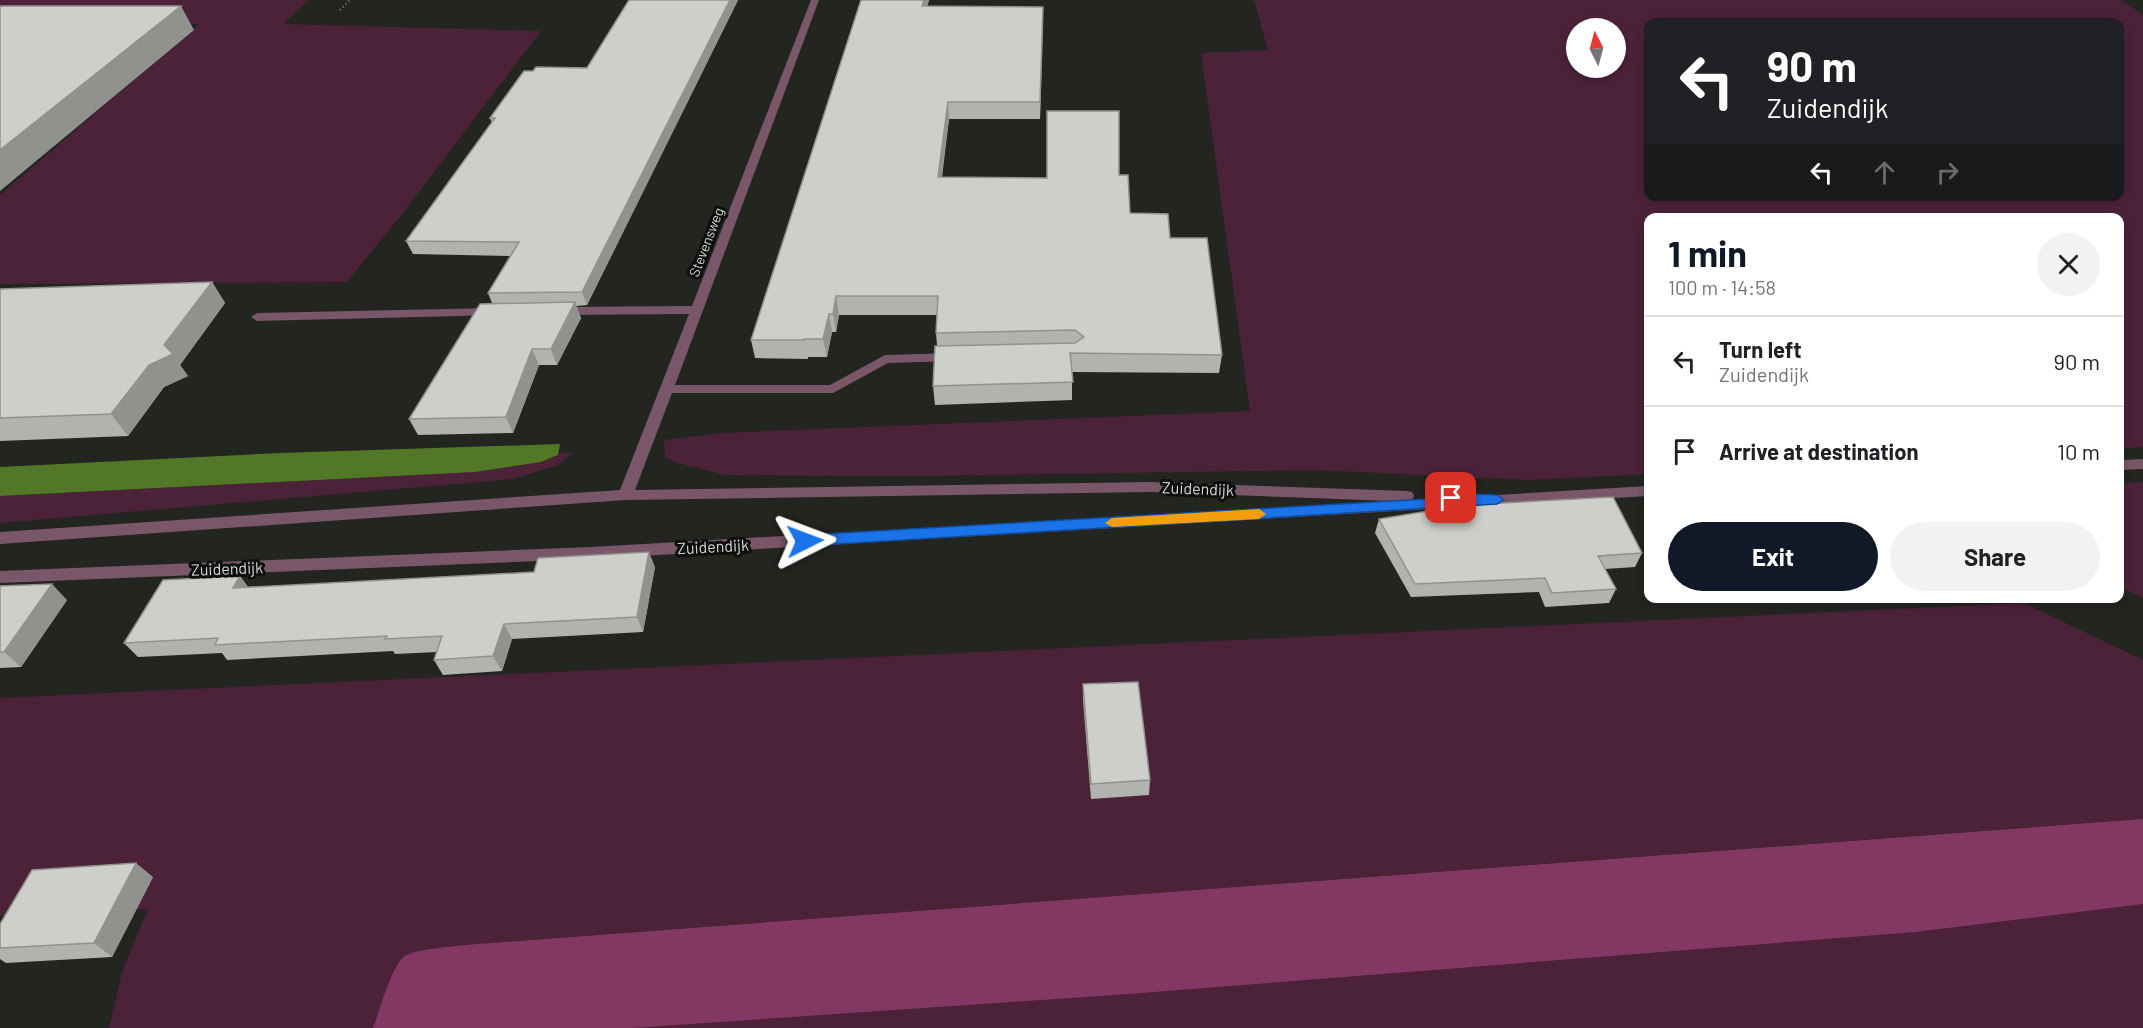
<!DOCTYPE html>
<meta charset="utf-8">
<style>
body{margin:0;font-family:Barlow,sans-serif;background:#f2f2f2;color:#202124;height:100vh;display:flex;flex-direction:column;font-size:22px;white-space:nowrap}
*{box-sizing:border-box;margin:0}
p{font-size:20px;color:#757577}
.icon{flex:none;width:33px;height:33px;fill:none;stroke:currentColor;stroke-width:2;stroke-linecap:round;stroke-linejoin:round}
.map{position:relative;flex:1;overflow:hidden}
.drawer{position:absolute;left:1644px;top:213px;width:480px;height:390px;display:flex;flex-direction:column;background:#fff;border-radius:12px;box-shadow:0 3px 9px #0003}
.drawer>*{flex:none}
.hud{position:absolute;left:1644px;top:18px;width:480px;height:183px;border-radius:12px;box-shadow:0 3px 9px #0003;background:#202124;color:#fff;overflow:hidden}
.needle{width:39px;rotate:354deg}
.tools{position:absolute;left:1566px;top:18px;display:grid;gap:12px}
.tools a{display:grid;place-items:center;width:60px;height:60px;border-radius:50%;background:#fff;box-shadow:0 3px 9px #0003;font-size:30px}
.pin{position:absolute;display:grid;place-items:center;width:51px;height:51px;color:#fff;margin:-26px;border-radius:12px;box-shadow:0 3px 9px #0006}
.me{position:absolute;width:66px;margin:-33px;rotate:87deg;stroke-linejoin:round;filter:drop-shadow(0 0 4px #0008)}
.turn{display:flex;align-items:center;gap:21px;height:126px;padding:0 24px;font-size:27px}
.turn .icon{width:78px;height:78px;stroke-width:2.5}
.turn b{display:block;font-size:42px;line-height:51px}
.lanes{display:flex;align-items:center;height:57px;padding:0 24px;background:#0003;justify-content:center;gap:30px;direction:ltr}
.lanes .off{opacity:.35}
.round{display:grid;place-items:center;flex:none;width:63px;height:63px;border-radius:32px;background:#f2f2f2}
.headline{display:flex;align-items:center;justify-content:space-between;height:102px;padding:0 24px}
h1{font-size:36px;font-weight:700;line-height:45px;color:#111827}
.cta{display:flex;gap:12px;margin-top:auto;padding:12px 24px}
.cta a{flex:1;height:69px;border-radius:36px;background:#111827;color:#fff;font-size:24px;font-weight:700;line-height:69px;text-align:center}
.cta a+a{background:#f2f2f2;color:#202124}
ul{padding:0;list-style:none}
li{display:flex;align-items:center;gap:18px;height:90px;padding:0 24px;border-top:2px solid #e0e0e0}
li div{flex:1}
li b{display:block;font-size:22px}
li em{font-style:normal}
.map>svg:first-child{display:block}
.green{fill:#4c2239;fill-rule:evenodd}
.forest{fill:#833763}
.water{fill:#517727}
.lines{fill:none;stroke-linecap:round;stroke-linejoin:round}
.path{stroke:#848682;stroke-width:2;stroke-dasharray:1 3;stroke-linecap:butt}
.minor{fill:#795668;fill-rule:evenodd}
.wall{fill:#b0b3ae}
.shaded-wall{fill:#90928d}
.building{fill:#cdd0ca;stroke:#90928d;stroke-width:1.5}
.route{fill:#1a73e8;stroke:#114b97;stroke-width:1.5}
.slow{fill:#f59e0b}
.labels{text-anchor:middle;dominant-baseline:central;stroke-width:6;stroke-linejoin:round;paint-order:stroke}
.far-street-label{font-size:14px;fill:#d8dad6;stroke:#0c0e0b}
.street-label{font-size:16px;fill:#d8dad6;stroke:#0c0e0b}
</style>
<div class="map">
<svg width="2143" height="1028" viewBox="0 0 2143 1028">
<rect width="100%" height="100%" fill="#222520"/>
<g class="green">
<path d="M 0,0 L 309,0 L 283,24 L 541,31 L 403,213 L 347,282 L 0,284 L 0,195 L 199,24 L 0,21 Z"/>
<path d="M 1254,0 L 2122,0 L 2143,15 L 2143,447 L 2120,449 L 2120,218 L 1648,218 L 1648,474 L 1531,480 L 1315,470 L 919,476 L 725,475 L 674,462 L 665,457 L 664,440 L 723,433 L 1250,411 L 1201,53 L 1268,50 ZM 1648,22 L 2120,22 L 2120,196 L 1648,196 ZM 1576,28 L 1616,28 L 1616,68 L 1576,68 Z"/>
<path d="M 574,452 L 556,466 L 512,479 L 0,523 L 0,496 L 475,472 L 541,462 L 558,455 L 558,453 Z"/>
<path d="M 2143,482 L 2143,598 L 2120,588 L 2120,483 Z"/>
<path d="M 2024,603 L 2143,660 L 2143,1028 L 109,1028 L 122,972 L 148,909 L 0,916 L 0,698 ZM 2140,819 L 421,951 L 503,942 Z"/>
</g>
<path class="forest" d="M 2143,819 L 2143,904 L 1915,932 L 1128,994 L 632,1028 L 373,1028 C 380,1010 391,966 405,956 C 418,947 484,944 503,942 Z"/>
<path class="water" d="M 560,444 L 558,455 L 541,462 L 475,472 L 0,496 L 0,467 L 280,453 Z"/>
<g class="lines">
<path class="path" d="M 340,10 L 350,0"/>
<g class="minor">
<path d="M 811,0 L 819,0 L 675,385 L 830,385 L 885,355 L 954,353 L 961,357 L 954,361 L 888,363 L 833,393 L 672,393 L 635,490 L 1151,482 L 1407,491 L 1412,492 L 1414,496 L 1412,500 L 1648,486 L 1648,496 L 591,559 L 0,583 L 0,571 L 591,547 L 1392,501 L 1151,492 L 626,500 L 0,544 L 0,532 L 620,490 L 689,314 L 557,315 L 551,311 L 557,307 L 692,306 Z"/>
<path d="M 494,308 L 498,309 L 500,312 L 498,315 L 257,321 L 251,317 L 257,313 Z"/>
<path d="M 2143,459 L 2143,469 L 2120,470 L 2120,460 Z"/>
</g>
</g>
<g class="wall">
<path d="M 629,0 L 738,0 L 587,305 L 576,306 L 581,318 L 557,365 L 539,365 L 513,433 L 418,435 L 409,419 L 492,303 L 488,293 L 511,256 L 413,254 L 406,241 L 492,123 L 490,118 L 533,71 L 587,68 Z"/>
<path d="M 861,0 L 929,0 L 927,6 L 1043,7 L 1040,119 L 949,119 L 942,177 L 1047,178 L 1119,175 L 1130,213 L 1170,238 L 1222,355 L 1219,373 L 1072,372 L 1072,400 L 935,405 L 933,386 L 937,345 L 936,333 L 937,315 L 839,315 L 836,332 L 832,332 L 827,357 L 808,357 L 808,359 L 755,358 L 751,340 Z"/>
<path d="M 212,282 L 225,303 L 180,365 L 188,376 L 164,387 L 128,436 L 0,441 L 0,289 Z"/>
<path d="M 1379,519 L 1642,553 L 1635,567 L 1605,569 L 1616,589 L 1609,603 L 1545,607 L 1539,592 L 1411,597 L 1375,533 Z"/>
<path d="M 655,567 L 643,632 L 512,639 L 502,671 L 443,675 L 434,660 L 437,652 L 395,654 L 393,651 L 227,660 L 222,653 L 138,657 L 124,643 L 240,576 L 248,587 Z"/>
<path d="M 0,586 L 67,600 L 21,667 L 0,668 Z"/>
<path d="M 1083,684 L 1150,780 L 1149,795 L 1091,799 L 1083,700 Z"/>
<path d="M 153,877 L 112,957 L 6,963 L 0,959 L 0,924 Z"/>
</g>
<g class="shaded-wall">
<path d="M 730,0 L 738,0 L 587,305 L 582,292 Z"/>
<path d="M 924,0 L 929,0 L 924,22 L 922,6 Z"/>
<path d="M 181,6 L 194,30 L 0,191 L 0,150 Z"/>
<path d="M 1043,7 L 1043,23 L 1040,119 L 1040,102 Z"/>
<path d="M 948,102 L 949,119 L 939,195 L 938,177 Z"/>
<path d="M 212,282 L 225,303 L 180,365 L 188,376 L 164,387 L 128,436 L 111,414 Z"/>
<path d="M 836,296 L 839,315 L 836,332 L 833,314 Z"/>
<path d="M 575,302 L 581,318 L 557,365 L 551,349 Z"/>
<path d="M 829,314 L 832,332 L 827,357 L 823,339 Z"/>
<path d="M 532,349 L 539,365 L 513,433 L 506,417 Z"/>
<path d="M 649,552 L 655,567 L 643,632 L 637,617 Z"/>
<path d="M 240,576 L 251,591 L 233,588 Z"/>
<path d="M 52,584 L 67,600 L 21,667 L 4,652 Z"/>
<path d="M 504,624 L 512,639 L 502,671 L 493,656 Z"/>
<path d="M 136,863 L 153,877 L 112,957 L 94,943 Z"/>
</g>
<g class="building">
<path d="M 629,0 L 730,0 L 582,292 L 488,293 L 519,242 L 406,241 L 495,118 L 490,118 L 524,71 L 533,71 L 536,67 L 587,68 Z"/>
<path d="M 861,0 L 924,0 L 922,6 L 1043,7 L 1040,102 L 948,102 L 938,177 L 1047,178 L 1047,111 L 1119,111 L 1119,175 L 1128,175 L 1130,213 L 1168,214 L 1170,238 L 1207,238 L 1222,355 L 1070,353 L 1073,382 L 933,386 L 935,346 L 1075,343 L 1084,337 L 1075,330 L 936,333 L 938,296 L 836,296 L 833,314 L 829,314 L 823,339 L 804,339 L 804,340 L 751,340 Z"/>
<path d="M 0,6 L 181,6 L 0,150 Z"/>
<path d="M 212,282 L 164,345 L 173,354 L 149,365 L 111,414 L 0,418 L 0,289 Z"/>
<path d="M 575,302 L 551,349 L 532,349 L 506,417 L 409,419 L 480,304 Z"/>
<path d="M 1613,497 L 1642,553 L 1598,556 L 1616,589 L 1552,593 L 1545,578 L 1415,584 L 1379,519 L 1466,505 Z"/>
<path d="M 649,552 L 637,617 L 504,624 L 493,656 L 434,660 L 442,636 L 385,639 L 387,636 L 215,645 L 218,638 L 124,643 L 163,580 L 240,576 L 233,588 L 534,572 L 538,558 Z"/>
<path d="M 52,584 L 4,652 L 0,652 L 0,586 Z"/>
<path d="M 1138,682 L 1150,780 L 1091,784 L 1083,684 Z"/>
<path d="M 136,863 L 94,943 L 0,948 L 0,924 L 32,870 Z"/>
</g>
<path class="route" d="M 1451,493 L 1497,495 L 1504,500 L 1497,504 L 805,546 L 798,541 L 805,535 L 1444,498 Z"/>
<path class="slow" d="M 1259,509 L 1266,514 L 1259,519 L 1112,527 L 1105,523 L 1112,518 Z"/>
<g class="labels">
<g class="far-street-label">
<text transform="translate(706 242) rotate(-69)">Stevensweg</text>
</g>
<g class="street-label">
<text transform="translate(1198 488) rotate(2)">Zuidendijk</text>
<text transform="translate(713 546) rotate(-3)">Zuidendijk</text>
<text transform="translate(227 568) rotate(-2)">Zuidendijk</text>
</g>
</g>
</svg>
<div class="tools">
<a><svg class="needle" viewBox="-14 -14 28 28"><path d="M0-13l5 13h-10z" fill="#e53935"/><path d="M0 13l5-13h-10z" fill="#757577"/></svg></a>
</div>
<div class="pin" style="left:1451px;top:498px;background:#d93025"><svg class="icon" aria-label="arrive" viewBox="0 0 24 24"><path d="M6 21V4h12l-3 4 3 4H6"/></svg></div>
<svg class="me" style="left:805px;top:541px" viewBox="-20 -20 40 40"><path d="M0-17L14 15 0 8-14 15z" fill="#1a73e8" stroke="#fff" stroke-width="4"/></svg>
<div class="hud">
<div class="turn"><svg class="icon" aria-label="left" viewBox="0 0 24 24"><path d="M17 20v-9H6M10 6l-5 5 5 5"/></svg><div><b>90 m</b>Zuidendijk</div></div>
<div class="lanes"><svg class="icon" aria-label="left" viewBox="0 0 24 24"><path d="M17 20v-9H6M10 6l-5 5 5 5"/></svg><svg class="icon off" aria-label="ahead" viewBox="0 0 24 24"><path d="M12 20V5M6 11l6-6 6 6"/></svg><svg class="icon off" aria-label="right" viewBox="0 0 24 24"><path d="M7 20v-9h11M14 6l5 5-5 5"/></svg></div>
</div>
<section class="drawer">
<div class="headline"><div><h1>1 min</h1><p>100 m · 14:58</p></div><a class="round"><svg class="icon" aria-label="close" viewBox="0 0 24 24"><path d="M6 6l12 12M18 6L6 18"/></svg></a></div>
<ul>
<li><svg class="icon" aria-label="left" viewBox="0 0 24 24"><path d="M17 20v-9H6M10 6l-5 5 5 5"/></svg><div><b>Turn left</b><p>Zuidendijk</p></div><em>90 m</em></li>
<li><svg class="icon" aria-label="arrive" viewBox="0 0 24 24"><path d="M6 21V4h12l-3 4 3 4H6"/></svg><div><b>Arrive at destination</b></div><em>10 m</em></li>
</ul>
<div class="cta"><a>Exit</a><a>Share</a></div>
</section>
</div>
